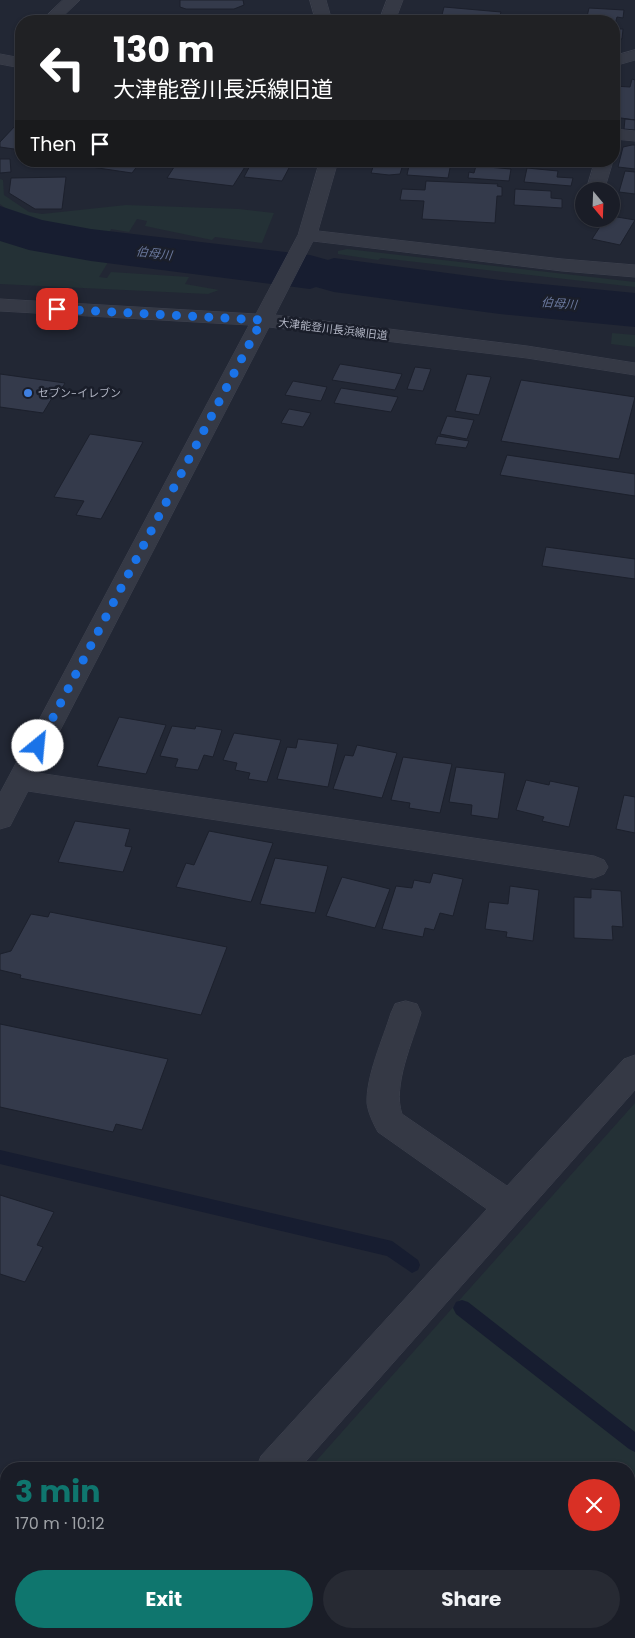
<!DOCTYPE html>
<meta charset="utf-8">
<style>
body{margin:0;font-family:Poppins,"Noto Sans JP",sans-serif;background:#272a33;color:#f1f3f6;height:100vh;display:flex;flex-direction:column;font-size:19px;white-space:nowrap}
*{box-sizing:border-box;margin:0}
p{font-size:16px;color:#9fa2a7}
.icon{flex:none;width:28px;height:28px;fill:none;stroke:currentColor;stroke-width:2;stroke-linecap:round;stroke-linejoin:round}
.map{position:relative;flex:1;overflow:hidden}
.panel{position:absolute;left:0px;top:1462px;width:635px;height:176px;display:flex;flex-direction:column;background:#1a1d27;border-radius:20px 20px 0 0;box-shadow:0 1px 4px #0004,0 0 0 1px #383b44}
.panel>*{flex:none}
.top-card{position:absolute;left:15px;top:15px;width:605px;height:152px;border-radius:20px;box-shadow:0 1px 4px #0004,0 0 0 1px #383b44;background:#202124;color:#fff;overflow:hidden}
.needle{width:32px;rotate:161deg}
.fabs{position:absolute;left:575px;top:182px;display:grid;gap:10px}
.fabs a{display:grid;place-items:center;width:45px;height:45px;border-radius:50%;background:#1a1d27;box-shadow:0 1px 4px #0004,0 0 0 1px #383b44;font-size:25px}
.pin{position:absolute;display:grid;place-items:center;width:42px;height:42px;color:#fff;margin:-21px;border-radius:10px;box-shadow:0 2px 8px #0006}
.me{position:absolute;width:55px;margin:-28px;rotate:28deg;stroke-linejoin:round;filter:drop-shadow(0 0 4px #0008)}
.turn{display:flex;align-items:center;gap:18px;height:105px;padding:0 15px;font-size:22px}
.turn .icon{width:65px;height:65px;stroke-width:2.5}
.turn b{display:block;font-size:35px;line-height:42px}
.then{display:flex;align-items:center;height:48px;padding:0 15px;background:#0003;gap:10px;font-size:19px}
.round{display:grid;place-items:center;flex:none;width:52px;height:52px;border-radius:26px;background:#272a33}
.head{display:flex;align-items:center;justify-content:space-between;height:85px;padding:0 15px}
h1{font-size:30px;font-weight:700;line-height:38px;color:#0f766e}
.primary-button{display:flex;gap:10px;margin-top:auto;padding:10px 15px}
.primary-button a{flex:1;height:58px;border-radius:30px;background:#0f766e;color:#fff;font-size:20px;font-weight:700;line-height:58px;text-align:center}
.primary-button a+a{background:#272a33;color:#f1f3f6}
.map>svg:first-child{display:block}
.green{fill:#243136}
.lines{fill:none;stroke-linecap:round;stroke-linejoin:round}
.stream{fill:#171d30;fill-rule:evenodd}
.river{fill:#171d30;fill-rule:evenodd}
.building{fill:#343a4b;stroke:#1c202c}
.minor-casing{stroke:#3e424f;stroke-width:1}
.minor{fill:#353945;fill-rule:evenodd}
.route{stroke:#1a73e8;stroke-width:9;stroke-dasharray:0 16.2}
.shop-dot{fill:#3f7fe0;stroke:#1a1e2a;stroke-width:2}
.labels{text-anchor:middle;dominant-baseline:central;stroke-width:5;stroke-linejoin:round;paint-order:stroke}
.far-street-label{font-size:11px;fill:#afb3c2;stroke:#1a1e2a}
.far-poi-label{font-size:11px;fill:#afb3c2;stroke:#1a1e2a;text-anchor:start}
.far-water-label{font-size:12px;font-style:italic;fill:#6b799e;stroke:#1a1e2a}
</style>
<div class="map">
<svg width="635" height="1638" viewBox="0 0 635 1638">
<rect width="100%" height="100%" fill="#222734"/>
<g class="green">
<path d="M 0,179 L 3,180 L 4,195 L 29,212 L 42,214 L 126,205 L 239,209 L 274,213 L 262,243 L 215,237 L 212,240 L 145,226 L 147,221 L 137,219 L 129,232 L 111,229 L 109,234 C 74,228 28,228 0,204 Z"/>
<path d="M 0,239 L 33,248 L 110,259 L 99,277 L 107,278 L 111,272 L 189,277 L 185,284 L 219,290 L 208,294 L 0,284 Z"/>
<path d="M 347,249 L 635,282 L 635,287 L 381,258 L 378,260 L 338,254 L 338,251 Z"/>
<path d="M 612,333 L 635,335 L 635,347 L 611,344 Z"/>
<path d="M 635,1103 L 635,1638 L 159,1638 L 164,1632 L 629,1632 L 629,1469 L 309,1469 Z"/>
</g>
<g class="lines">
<g class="stream">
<path d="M 0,1150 L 392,1241 L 418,1260 L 420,1265 L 418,1270 L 412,1273 L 387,1256 L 0,1164 Z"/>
<path d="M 462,1300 L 468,1302 L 635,1432 L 635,1452 L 629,1449 L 456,1314 L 453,1308 L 456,1302 Z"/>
</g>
<path class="river" d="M 0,206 L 42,220 L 91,229 L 310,255 L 328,260 L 334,258 L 500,280 L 635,293 L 635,327 L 500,314 L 334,292 L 316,287 L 310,289 L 91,261 L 29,250 L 0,241 Z"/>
</g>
<g class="building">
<path d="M 180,0 L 243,0 L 244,5 L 234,9 L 186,9 L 180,7 Z"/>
<path d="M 444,7 L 501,12 L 498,21 L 447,21 L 449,16 L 442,15 Z"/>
<path d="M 589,8 L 624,10 L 623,18 L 617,17 L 615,24 L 614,21 L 586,21 Z"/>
<path d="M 176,17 L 223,21 L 173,21 Z"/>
<path d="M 614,29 L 623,29 L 622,39 L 614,39 Z"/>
<path d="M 632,79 L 635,80 L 635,120 L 614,117 L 617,107 L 614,107 L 614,86 L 630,87 Z"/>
<path d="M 625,119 L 635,120 L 635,130 L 624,129 Z"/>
<path d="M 15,126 L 21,126 L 21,150 L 0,147 L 0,142 Z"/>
<path d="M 632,145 L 635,145 L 635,169 L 618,167 L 623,147 Z"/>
<path d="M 0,159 L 10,159 L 11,172 L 0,173 Z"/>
<path d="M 73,161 L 141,161 L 132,173 L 71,164 Z"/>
<path d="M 178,161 L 243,161 L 248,162 L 233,186 L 167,178 Z"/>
<path d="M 375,161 L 404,161 L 400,174 L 389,175 L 371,173 Z"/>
<path d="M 410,161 L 451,163 L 448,178 L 407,175 Z"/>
<path d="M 553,161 L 584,161 L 583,167 L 552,164 Z"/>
<path d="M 252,162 L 290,166 L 282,181 L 244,177 Z"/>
<path d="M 476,166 L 511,169 L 509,181 L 468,178 L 469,172 L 474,173 Z"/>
<path d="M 527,168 L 558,171 L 557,177 L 573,178 L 571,186 L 524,182 Z"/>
<path d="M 625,171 L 635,172 L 635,194 L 619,192 Z"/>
<path d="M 66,177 L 62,209 L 35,209 L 9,193 L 11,178 Z"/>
<path d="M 426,181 L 498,184 L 497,186 L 502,187 L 502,196 L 497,196 L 495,223 L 422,219 L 424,201 L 400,200 L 402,189 L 425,190 Z"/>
<path d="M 515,189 L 551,191 L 551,198 L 562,199 L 562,208 L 514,205 Z"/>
<path d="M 611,216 L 635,220 L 620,245 L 592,239 L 605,219 L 611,219 Z"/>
<path d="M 340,364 L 402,374 L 395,390 L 332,380 Z"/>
<path d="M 415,367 L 431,369 L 423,391 L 407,389 Z"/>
<path d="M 0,374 L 65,383 L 59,394 L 55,393 L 43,413 L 0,407 Z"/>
<path d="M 467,374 L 491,377 L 479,415 L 455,411 Z"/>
<path d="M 521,380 L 635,397 L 619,459 L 501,441 Z"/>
<path d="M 293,381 L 327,387 L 321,401 L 285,395 Z"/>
<path d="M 341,388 L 398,397 L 391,412 L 334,403 Z"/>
<path d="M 289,409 L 311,413 L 303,427 L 281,423 Z"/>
<path d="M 447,416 L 474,420 L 467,439 L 440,434 Z"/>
<path d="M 90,434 L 143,442 L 101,519 L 76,515 L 84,501 L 54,497 Z"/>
<path d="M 438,436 L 469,441 L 466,448 L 435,444 Z"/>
<path d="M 507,455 L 635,474 L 635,496 L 500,475 Z"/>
<path d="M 546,547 L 635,559 L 635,579 L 542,566 Z"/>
<path d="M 119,717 L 166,725 L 146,774 L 97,766 Z"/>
<path d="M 172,726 L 195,729 L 196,726 L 222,730 L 213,757 L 204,755 L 198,770 L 175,767 L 178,759 L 160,756 Z"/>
<path d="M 234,733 L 281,740 L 267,782 L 248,779 L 250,773 L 235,770 L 237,763 L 223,760 Z"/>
<path d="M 298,739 L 338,744 L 328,787 L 277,779 L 287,747 L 296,748 Z"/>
<path d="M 357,745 L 397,753 L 382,798 L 333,789 L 345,755 L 353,756 Z"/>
<path d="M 403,757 L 452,764 L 440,813 L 409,808 L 410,803 L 391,800 Z"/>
<path d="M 456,767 L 505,773 L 498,819 L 471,815 L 472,805 L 449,802 Z"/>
<path d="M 526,780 L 549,785 L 550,781 L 579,787 L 569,827 L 542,821 L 544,817 L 516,810 Z"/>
<path d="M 624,795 L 635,797 L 635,833 L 616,829 Z"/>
<path d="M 75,821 L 130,829 L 125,846 L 132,847 L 123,872 L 58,862 Z"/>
<path d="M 209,831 L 273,843 L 251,902 L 176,887 L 186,863 L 194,865 Z"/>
<path d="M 275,858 L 328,866 L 315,913 L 260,904 Z"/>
<path d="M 433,873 L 463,879 L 453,916 L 440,913 L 434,930 L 425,928 L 423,937 L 382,929 L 396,886 L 412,888 L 414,880 L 430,883 Z"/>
<path d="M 342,877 L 390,889 L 375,928 L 326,916 Z"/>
<path d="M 510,886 L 539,890 L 533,941 L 506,937 L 507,932 L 485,929 L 489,902 L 508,904 Z"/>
<path d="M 591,889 L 621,891 L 623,927 L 612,926 L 613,940 L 574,938 L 574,897 L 591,898 Z"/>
<path d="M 50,912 L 227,947 L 201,1015 L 20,978 L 21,975 L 0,970 L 0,954 L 11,951 L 31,914 L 48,917 Z"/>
<path d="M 0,1024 L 168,1059 L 142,1130 L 116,1124 L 113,1132 L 0,1107 Z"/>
<path d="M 0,1195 L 54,1212 L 37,1245 L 43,1247 L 25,1282 L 0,1274 Z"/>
</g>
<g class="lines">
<defs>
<g id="minor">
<path d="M 63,0 L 80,0 L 58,21 L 41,21 Z"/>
<path d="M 310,0 L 326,0 L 332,21 L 316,21 Z"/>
<path d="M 387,0 L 403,0 L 395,21 L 379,21 Z"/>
<path d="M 635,50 L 635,60 L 614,66 L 614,56 Z"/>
<path d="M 0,54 L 21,58 L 21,68 L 0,64 Z"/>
<path d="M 614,129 L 635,131 L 635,141 L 614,139 Z"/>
<path d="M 320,161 L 338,161 L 318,231 L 562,259 L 635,265 L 635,277 L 562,271 L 313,241 L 275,315 L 527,346 L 635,363 L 635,375 L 527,358 L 269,327 L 38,773 L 594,856 L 604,860 L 608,867 L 604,874 L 594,878 L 28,791 L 10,826 L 0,829 L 0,793 L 7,780 L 249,325 L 0,311 L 0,299 L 256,314 L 298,235 Z"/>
<path d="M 595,161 L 613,161 L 604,191 L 586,191 Z"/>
<path d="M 406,1001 L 417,1004 L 421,1013 C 413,1041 392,1086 402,1114 L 507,1186 L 624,1059 L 635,1055 L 635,1090 L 299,1469 L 256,1469 L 261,1456 L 487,1209 L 378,1132 C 373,1123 368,1112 367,1103 C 366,1076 383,1039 391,1013 L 395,1004 Z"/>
<path d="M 106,1632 L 146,1632 L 144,1638 L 103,1638 Z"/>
</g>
</defs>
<use href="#minor" class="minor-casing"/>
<use href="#minor" class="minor"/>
</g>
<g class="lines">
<path class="route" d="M 38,746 L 262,320 L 57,309"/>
</g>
<circle class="shop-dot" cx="28" cy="393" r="5"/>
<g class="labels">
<g class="far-street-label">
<text transform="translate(333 329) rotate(7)">大津能登川長浜線旧道</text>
</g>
<g class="far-poi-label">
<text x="38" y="393">セブン-イレブン</text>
</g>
<g class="far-water-label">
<text transform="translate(154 253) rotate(7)">伯母川</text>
<text transform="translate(559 303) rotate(5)">伯母川</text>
</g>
</g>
</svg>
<div class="fabs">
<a><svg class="needle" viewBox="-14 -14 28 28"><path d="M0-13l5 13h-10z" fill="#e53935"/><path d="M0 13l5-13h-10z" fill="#9fa2a7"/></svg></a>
</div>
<div class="pin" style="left:57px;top:309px;background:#d93025"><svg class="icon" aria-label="arrive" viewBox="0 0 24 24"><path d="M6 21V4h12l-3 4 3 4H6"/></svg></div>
<svg class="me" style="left:38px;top:746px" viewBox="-20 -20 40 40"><circle r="19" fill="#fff"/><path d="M0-13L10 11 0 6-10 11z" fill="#1a73e8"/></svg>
<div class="top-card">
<div class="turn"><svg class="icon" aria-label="left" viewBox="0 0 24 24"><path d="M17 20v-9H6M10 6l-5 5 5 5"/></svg><div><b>130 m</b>大津能登川長浜線旧道</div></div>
<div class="then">Then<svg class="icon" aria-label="arrive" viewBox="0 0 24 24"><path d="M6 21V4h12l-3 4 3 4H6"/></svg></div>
</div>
<section class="panel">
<div class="head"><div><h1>3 min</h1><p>170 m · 10:12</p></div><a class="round" style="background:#d93025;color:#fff"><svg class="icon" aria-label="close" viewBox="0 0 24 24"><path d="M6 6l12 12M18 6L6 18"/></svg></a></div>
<div class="primary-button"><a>Exit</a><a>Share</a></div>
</section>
</div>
